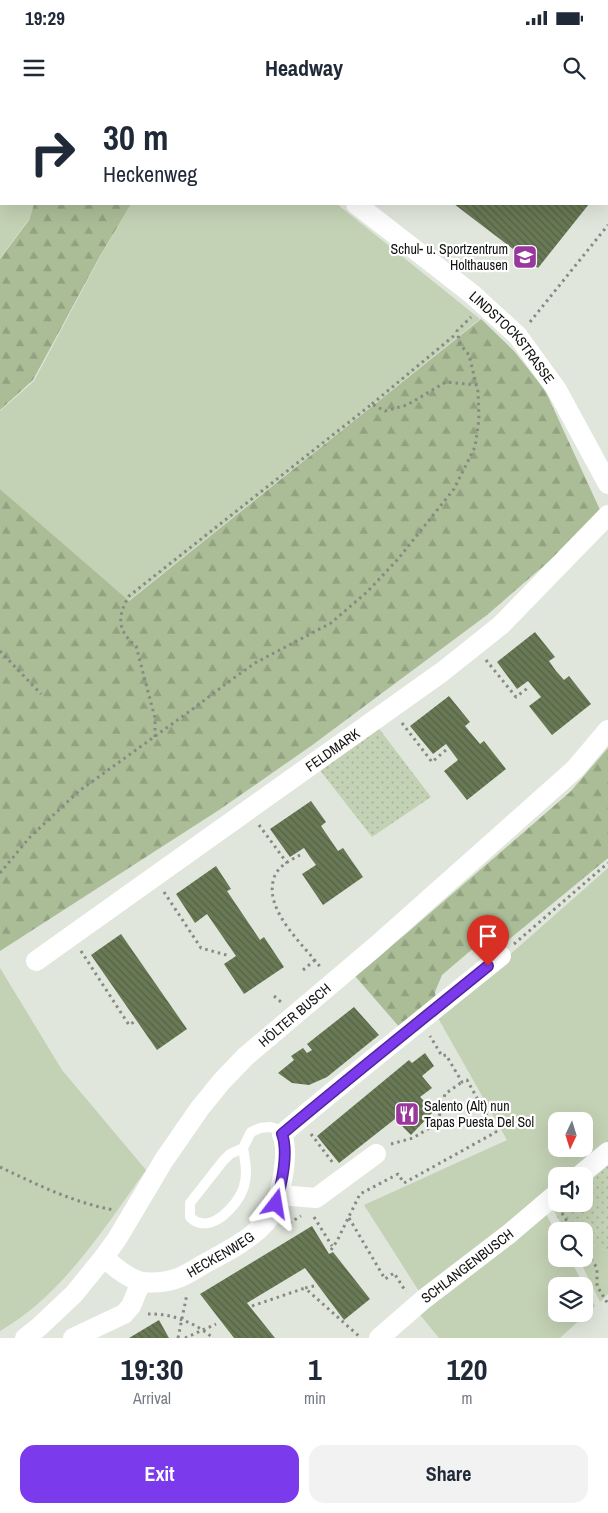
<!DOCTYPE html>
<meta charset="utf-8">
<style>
body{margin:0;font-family:"Archivo Narrow",sans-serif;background:#f2f2f3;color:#1f2937;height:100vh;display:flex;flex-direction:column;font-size:19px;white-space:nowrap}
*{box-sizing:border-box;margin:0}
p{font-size:16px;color:#747a83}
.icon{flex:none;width:28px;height:28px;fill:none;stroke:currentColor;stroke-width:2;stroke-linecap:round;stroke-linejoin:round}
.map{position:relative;height:1238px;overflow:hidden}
.side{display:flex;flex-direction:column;background:#fff;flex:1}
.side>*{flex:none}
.banner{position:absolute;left:0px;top:0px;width:609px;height:105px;box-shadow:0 5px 20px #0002;background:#fff;color:#1f2937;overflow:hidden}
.needle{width:32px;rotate:184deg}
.fabs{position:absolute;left:548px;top:1012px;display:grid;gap:10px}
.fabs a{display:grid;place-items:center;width:45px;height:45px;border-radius:10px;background:#fff;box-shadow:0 5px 20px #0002;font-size:25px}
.pin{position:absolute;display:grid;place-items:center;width:42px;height:42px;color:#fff;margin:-51px -21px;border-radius:50% 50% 50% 0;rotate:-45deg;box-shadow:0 0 5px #0007}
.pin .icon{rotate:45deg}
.me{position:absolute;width:55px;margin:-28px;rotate:14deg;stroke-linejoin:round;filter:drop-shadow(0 0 4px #0008)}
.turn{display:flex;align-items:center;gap:18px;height:105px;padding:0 20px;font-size:22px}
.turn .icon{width:65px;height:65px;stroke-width:2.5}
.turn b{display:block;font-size:35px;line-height:42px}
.eta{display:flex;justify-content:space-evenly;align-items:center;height:85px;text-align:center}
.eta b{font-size:30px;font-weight:800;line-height:35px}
.action{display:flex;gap:10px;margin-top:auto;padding:10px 20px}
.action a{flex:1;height:58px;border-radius:15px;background:#7c3aed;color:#fff;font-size:20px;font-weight:800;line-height:58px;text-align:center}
.action a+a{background:#f2f2f3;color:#1f2937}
.status{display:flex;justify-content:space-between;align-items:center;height:35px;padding:0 25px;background:#fff;direction:ltr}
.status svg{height:14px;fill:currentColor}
header{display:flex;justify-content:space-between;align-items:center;height:65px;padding:0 20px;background:#fff;font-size:22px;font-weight:800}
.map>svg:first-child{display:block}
.green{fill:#c3d1b4;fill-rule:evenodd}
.forest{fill:url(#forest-firs)}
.park{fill:url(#park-dots)}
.building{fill:url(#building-back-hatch)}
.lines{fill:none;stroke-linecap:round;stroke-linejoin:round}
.path{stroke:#868a83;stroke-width:3;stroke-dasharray:2.5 4;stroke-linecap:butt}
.lane{stroke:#fff;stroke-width:10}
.street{stroke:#fff;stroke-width:20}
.route-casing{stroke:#51269a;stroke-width:12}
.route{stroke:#7c3aed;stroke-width:9}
.labels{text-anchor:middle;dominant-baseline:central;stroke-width:4.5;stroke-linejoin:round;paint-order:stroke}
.poi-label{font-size:14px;fill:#111310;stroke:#fff;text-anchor:end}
.street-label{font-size:14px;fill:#111310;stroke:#fff}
</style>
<div class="status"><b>19:29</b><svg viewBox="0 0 49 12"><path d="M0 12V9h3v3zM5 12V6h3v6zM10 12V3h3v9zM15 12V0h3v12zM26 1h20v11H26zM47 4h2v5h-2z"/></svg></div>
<header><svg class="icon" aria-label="menu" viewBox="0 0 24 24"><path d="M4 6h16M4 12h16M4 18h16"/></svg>Headway<svg class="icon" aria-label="search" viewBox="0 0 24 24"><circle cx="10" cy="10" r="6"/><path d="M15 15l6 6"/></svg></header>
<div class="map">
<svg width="608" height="1238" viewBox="0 0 608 1238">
<defs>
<pattern id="forest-firs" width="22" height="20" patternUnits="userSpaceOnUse" patternTransform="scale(1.25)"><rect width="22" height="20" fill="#abbd97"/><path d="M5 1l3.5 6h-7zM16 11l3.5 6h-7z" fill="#92a281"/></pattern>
<pattern id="park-dots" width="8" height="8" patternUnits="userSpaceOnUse" patternTransform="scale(1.25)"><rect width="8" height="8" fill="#c3d1b4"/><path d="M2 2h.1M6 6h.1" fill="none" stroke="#a6b39a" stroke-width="1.8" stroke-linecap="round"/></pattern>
<pattern id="building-back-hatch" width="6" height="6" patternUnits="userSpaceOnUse" patternTransform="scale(1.25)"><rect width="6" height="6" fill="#697955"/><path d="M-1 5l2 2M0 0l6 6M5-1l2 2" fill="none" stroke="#556245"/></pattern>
</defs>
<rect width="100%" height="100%" fill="#e1e6dc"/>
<g class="green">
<path d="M 0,0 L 66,0 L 1,1 L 1,104 L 34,104 L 29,119 L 0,158 Z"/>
<path d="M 131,104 L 337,104 L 480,219 L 128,501 L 0,389 L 0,311 L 34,281 L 101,155 Z"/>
<path d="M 608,768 L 608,1044 L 569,1076 L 556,1076 L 556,1087 L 422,1196 L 364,1105 L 507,1040 L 438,918 ZM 556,1021 L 584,1021 L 584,1049 L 556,1049 Z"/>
<path d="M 0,868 L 62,970 L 146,1070 C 104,1128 64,1194 0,1231 Z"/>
<path d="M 543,1108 L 556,1133 L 556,1159 L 570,1159 L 595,1206 L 560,1238 L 439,1238 L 416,1210 ZM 556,1186 L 584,1186 L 584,1214 L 556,1214 Z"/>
<path d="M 584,1142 L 608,1151 L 608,1194 L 600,1202 L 579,1159 L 584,1159 Z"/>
</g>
<g class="forest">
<path d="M 34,104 L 131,104 L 100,156 L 33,280 L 0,310 L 0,159 L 29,120 Z"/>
<path d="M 481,219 L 514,251 L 545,290 L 601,412 L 577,437 L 487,515 L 311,646 L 219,710 L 0,851 L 0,389 L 129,501 Z"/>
<path d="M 608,648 L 608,758 L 506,842 L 494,835 L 483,840 L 442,875 L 435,892 L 436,900 L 401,929 L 355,876 L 407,833 L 570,692 Z"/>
</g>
<g class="park">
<path d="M 377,626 L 431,697 L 372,737 L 319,669 Z"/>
<path d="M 608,1055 L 608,1151 L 584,1142 L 584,1131 L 565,1131 L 550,1104 L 584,1104 L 584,1076 Z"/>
</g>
<g class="building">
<path d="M 454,104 L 589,104 L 538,168 Z"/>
<path d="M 535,532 L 555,557 L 549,561 L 556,571 L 564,580 L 569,576 L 591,604 L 552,635 L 529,606 L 541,597 L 528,581 L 517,589 L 497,562 Z"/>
<path d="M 449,596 L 470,622 L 465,626 L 480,644 L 484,641 L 506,669 L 467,700 L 444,671 L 458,660 L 446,644 L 433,654 L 410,626 Z"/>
<path d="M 311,701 L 326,722 L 321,726 L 338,751 L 343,748 L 363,777 L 323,805 L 302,774 L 316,765 L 310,757 L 304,748 L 290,757 L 270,729 Z"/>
<path d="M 216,766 L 231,789 L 227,791 L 260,840 L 264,837 L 284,867 L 244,894 L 224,864 L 236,856 L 207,814 L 195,823 L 176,794 Z"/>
<path d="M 121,834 L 187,929 L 157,950 L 91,855 Z"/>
<path d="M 354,907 L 379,935 L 327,977 L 309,985 L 292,983 L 278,973 L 294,960 L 291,956 L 303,948 L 307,953 L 312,950 L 307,944 Z"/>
<path d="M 425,953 L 434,966 L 422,976 L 432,988 L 420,997 L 434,1011 L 411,1035 L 395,1019 L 339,1063 L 317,1036 L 409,960 L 412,963 Z"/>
<path d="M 312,1126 L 329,1154 L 333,1152 L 370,1199 L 344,1220 L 305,1168 L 247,1203 L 275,1238 L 234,1238 L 200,1194 Z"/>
<path d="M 159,1220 L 169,1238 L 129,1238 Z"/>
</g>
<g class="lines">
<g class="path">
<path d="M 41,1 L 42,0"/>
<path d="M 277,1 L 278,0"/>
<path d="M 293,1 L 294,0"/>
<path d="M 0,97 L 1,95"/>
<path d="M 530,222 L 608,125"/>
<path d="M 372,304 L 456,234"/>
<path d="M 0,551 L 41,594"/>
<path d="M 486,560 L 516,597 L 529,587"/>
<path d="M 402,623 L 432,662 L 446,650"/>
<path d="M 155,637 L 155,618 L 136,546 C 117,531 117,516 129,496 L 372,304 L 385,311 L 407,305 L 446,282 L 477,285"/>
<path d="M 259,725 L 287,763"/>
<path d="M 300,755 C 290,760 277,767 274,778 C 263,810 304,845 321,868"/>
<path d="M 0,773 L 30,737 L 79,691 L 190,611 L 231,580 L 255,563 L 331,523 L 368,491 L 398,459 L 454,389 L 475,347 L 479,319 L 478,292 L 469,255 L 460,244 L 457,231 L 471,217"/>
<path d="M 164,792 L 201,848 L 230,856"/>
<path d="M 514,844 L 608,763"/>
<path d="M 81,851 L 129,925 L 134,922"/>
<path d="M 303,870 L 315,860"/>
<path d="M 274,896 L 281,902"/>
<path d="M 311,1034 L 333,1063"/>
<path d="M 391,1044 L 413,1038 L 431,1027 L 438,1021 L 445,994 L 462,982"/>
<path d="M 0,1067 C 36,1084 74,1103 114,1110"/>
<path d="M 562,1113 L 573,1131"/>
<path d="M 314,1117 L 332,1146"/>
<path d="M 349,1118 L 385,1179 L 394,1173 L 406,1192"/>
<path d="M 289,1123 L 301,1116"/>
<path d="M 584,1148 L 597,1168 L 597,1186 L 608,1204"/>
<path d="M 331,1150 L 337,1141 L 360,1094 L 398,1074 L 404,1083 L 496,1032 L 467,980 L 462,982 L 446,955 L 442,956 L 430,936"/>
<path d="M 314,1186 L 305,1188 L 361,1238"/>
<path d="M 252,1206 L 305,1188"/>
<path d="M 148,1214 C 171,1213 196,1223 213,1238"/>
<path d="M 178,1238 L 187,1194"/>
<path d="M 185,1238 L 216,1224"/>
</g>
<path class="lane" d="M 243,1048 C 245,1061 248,1073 244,1086 C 239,1105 209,1137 190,1117 L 190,1103 L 223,1061 L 230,1054 L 243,1048 L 251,1032 L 260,1028 L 270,1027 L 277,1029 L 282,1034"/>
<g class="street">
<path d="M 221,0 L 223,1"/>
<path id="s1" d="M 356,104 L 472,194 L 518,236 L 557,290 L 608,384"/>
<path id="s2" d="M 36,861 L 442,572 L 501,525 L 608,415"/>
<path d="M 579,1076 L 608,1052"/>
<path d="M 279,1095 L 316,1098 L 376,1054"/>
<path id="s3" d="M 141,1182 C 153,1183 164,1183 175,1179 C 185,1176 194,1170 202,1165 C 224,1153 249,1141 266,1122 C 280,1106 290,1054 282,1034 C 354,973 428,915 501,856"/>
<path id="s4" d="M 25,1238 L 39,1227 L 74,1194 L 104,1157 L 117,1139 L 164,1060 L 200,1008 L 222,981 L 245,957 L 375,847 L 575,669 L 608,630"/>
<path d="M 73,1238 L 124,1214 L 131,1206 L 141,1182 C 126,1177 115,1168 104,1157"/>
<path id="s5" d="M 379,1238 L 424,1199 L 509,1134 L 556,1094"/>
</g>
</g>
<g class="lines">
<defs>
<path id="route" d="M 276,1104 C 281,1086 289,1053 282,1034 C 350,977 419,922 488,866"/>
</defs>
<use href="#route" class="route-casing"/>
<use href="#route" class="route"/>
</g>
<defs>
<symbol id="school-square" viewBox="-11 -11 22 22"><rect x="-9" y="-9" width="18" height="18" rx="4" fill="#99379e" stroke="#fff"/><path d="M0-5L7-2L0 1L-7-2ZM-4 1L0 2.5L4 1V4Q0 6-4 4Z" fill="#fff"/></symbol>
<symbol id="restaurant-square" viewBox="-11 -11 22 22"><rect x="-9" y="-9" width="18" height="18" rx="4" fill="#99379e" stroke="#fff"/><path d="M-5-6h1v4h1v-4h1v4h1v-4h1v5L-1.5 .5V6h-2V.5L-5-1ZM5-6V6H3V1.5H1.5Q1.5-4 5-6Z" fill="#fff"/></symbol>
</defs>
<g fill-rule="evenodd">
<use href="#school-square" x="511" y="143" width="28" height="28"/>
<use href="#restaurant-square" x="393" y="1000" width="28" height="28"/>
</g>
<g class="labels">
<g class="poi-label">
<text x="508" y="149">Schul- u. Sportzentrum<tspan x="508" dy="16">Holthausen</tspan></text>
<text x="424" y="1006" text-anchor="start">Salento (Alt) nun<tspan x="424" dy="16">Tapas Puesta Del Sol</tspan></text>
</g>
<g class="street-label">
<text stroke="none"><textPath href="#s1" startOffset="206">LINDSTOCKSTRASSE</textPath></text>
<text stroke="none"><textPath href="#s2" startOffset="364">FELDMARK</textPath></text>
<text stroke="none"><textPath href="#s4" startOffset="424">HÖLTER BUSCH</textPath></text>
<text stroke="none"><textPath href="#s3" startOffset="86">HECKENWEG</textPath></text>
<text stroke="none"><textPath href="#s5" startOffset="114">SCHLANGENBUSCH</textPath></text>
</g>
</g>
</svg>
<div class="fabs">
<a><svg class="needle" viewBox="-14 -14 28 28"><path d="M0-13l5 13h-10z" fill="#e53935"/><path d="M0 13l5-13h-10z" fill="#747a83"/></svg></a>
<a><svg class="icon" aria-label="sound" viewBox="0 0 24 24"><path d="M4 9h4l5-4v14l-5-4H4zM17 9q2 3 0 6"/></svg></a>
<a><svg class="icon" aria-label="search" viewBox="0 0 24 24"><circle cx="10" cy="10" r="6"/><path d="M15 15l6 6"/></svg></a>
<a><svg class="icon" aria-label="layers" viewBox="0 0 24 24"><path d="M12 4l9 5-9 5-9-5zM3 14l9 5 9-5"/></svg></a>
</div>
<div class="pin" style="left:488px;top:866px;background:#d93025"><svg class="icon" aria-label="arrive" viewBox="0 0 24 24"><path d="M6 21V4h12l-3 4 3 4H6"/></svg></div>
<svg class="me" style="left:276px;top:1104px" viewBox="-20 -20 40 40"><path d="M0-17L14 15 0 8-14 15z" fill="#7c3aed" stroke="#fff" stroke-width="4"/></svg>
<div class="banner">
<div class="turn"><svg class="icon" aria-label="right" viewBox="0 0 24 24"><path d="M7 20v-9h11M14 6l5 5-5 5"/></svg><div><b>30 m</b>Heckenweg</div></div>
</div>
</div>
<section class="side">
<div class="eta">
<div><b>19:30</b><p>Arrival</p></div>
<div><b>1</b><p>min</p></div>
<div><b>120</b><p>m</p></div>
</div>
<div class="action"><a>Exit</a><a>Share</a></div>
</section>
